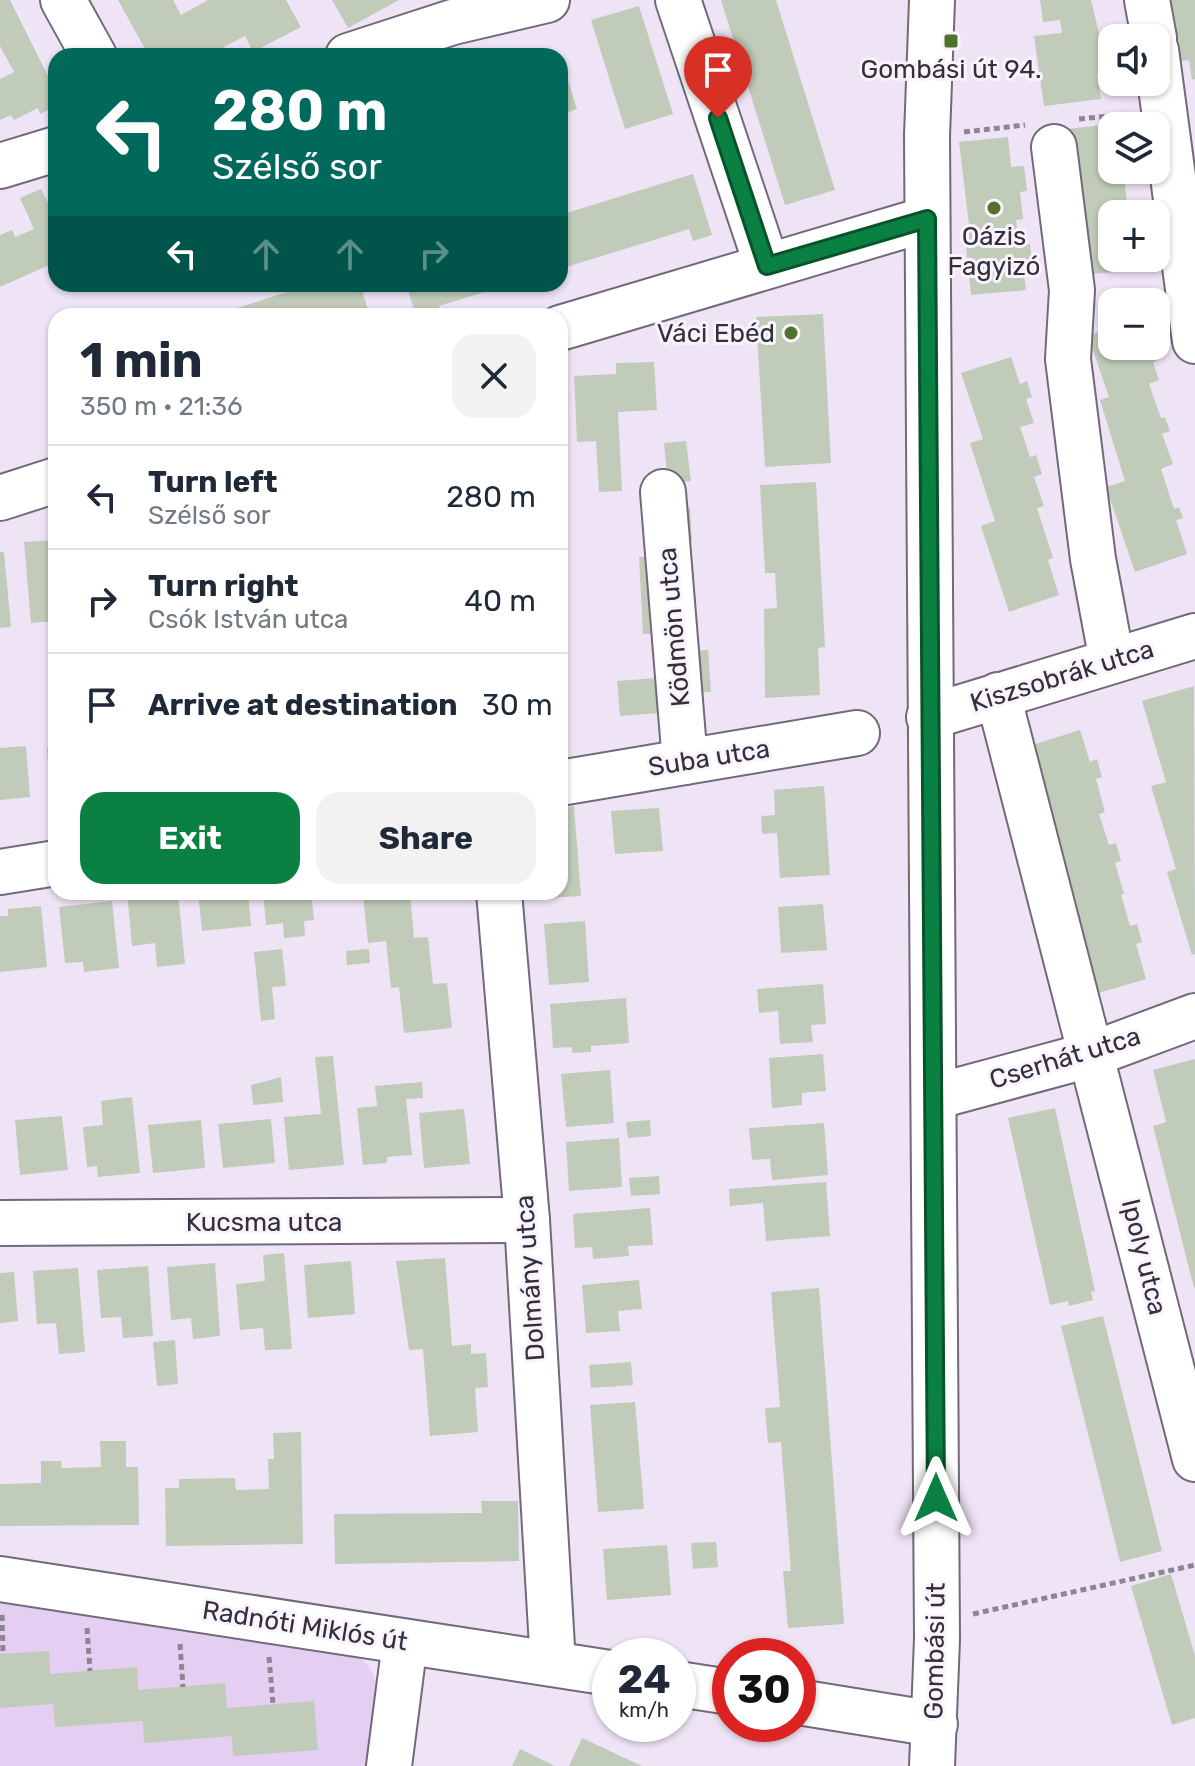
<!DOCTYPE html>
<meta charset="utf-8">
<style>
body{margin:0;font-family:Rubik,sans-serif;background:#f2f2f3;color:#1f2937;height:100vh;display:flex;flex-direction:column;font-size:30px;white-space:nowrap}
*{box-sizing:border-box;margin:0}
p{font-size:26px;color:#747a83}
.icon{flex:none;width:44px;height:44px;fill:none;stroke:currentColor;stroke-width:2;stroke-linecap:round;stroke-linejoin:round}
.map{position:relative;flex:1;overflow:hidden}
.side{position:absolute;left:48px;top:308px;width:520px;height:592px;display:flex;flex-direction:column;background:#fff;border-radius:24px;box-shadow:0 2px 6px #0004}
.side>*{flex:none}
.banner{position:absolute;left:48px;top:48px;width:520px;height:244px;border-radius:24px;box-shadow:0 2px 6px #0004;background:#00695c;color:#fff;overflow:hidden}
.buttons{position:absolute;left:1098px;top:24px;display:grid;gap:16px}
.buttons a{display:grid;place-items:center;width:72px;height:72px;border-radius:16px;background:#fff;box-shadow:0 2px 6px #0004;font-size:40px}
.speed{position:absolute;left:592px;top:1638px;display:flex;gap:16px;font-size:40px;font-weight:700;text-align:center}
.speed>*{display:grid;place-content:center;width:104px;height:104px;border-radius:50%;background:#fff;box-shadow:0 2px 6px #0004;line-height:1}
.speed small{font-size:20px;font-weight:400}
.speed .limit{border:12px solid #d22;background:#fff;color:#111}
.pin{position:absolute;display:grid;place-items:center;width:68px;height:68px;color:#fff;margin:-82px -34px;border-radius:50% 50% 50% 0;rotate:-45deg;box-shadow:0 0 8px #0007}
.pin .icon{rotate:45deg}
.me{position:absolute;width:88px;margin:-44px;rotate:0deg;stroke-linejoin:round;filter:drop-shadow(0 0 6px #0008)}
.turn{display:flex;align-items:center;gap:28px;height:168px;padding:0 32px;font-size:36px}
.turn .icon{width:104px;height:104px;stroke-width:2.5}
.turn b{display:block;font-size:56px;line-height:68px}
.lanes{display:flex;align-items:center;height:76px;padding:0 32px;background:#0003;justify-content:center;gap:40px;direction:ltr}
.lanes .off{opacity:.35}
.round{display:grid;place-items:center;flex:none;width:84px;height:84px;border-radius:24px;background:#f2f2f3}
.overview{display:flex;align-items:center;justify-content:space-between;height:136px;padding:0 32px}
h1{font-size:48px;font-weight:700;line-height:60px}
.button{display:flex;gap:16px;margin-top:auto;padding:16px 32px}
.button a{flex:1;height:92px;border-radius:24px;background:#0b8043;color:#fff;font-size:32px;font-weight:700;line-height:92px;text-align:center}
.button a+a{background:#f2f2f3;color:#1f2937}
ul{padding:0;list-style:none}
li{display:flex;align-items:center;gap:24px;height:104px;padding:0 32px;border-top:2px solid #e0e1e3}
li div{flex:1}
li b{display:block;font-size:30px}
li em{font-style:normal}
.map>svg:first-child{display:block}
.green{fill:#e4cff3}
.building{fill:#c1cbb9}
.lines{fill:none;stroke-linecap:round;stroke-linejoin:round}
.minor-casing{stroke:#726979;stroke-width:48}
.path{stroke:#8d8692;stroke-width:5;stroke-dasharray:6 4;stroke-linecap:butt}
.minor{stroke:#fff;stroke-width:44}
.route-casing{stroke:#07532c;stroke-width:20}
.route{stroke:#0b8043;stroke-width:14}
.poi-dot{fill:#51722a;stroke:#f9f3fe;stroke-width:3}
.labels{text-anchor:middle;dominant-baseline:central;stroke-width:6;stroke-linejoin:round;paint-order:stroke}
.poi-label{font-size:26px;fill:#343037;stroke:#f9f3fe}
.street-label{font-size:26px;fill:#343037;stroke:#f9f3fe}
</style>
<div class="map">
<svg width="1195" height="1766" viewBox="0 0 1195 1766">
<rect width="100%" height="100%" fill="#efe4f6"/>
<path class="green" d="M 0,1598 L 353,1654 C 393,1675 376,1727 373,1766 L 0,1766 Z"/>
<g class="building">
<path d="M 0,0 L 10,0 L 56,92 L 56,106 L 40,114 L 38,108 L 14,120 L 11,115 L 0,120 L 0,79 L 14,72 L 0,46 Z"/>
<path d="M 118,0 L 173,0 L 181,15 L 208,0 L 286,0 L 301,27 L 253,52 L 245,36 L 207,56 L 149,56 Z"/>
<path d="M 332,0 L 399,0 L 348,28 Z"/>
<path d="M 721,0 L 776,0 L 835,190 L 785,205 Z"/>
<path d="M 1040,0 L 1091,0 L 1104,54 L 1100,55 L 1102,74 L 1097,74 L 1101,99 L 1044,106 L 1034,36 L 1062,33 L 1060,20 L 1043,22 Z"/>
<path d="M 1167,0 L 1195,0 L 1195,79 L 1192,80 L 1189,60 L 1176,62 Z"/>
<path d="M 639,6 L 673,114 L 625,129 L 591,20 Z"/>
<path d="M 560,55 L 577,109 L 560,115 Z"/>
<path d="M 1112,124 L 1112,170 L 1133,170 L 1133,173 L 1124,174 L 1128,214 L 1112,214 L 1112,258 L 1135,258 L 1137,270 L 1081,275 L 1067,129 Z"/>
<path d="M 1008,137 L 1011,167 L 1024,166 L 1027,191 L 1020,192 L 1023,219 L 1016,220 L 1019,245 L 1030,244 L 1032,261 L 1023,262 L 1026,290 L 971,295 L 964,226 L 969,225 L 959,142 Z"/>
<path d="M 693,174 L 712,235 L 693,241 L 689,229 L 560,269 L 560,215 Z"/>
<path d="M 41,189 L 56,219 L 56,262 L 0,287 L 0,235 L 12,230 L 15,237 L 34,229 L 20,198 Z"/>
<path d="M 313,284 L 360,284 L 370,316 L 211,316 Z"/>
<path d="M 406,284 L 507,284 L 507,285 L 439,306 L 441,313 L 416,316 Z"/>
<path d="M 823,314 L 831,463 L 765,467 L 756,317 Z"/>
<path d="M 1112,327 L 1112,346 L 1155,346 L 1160,359 L 1153,362 L 1159,380 L 1149,384 L 1161,418 L 1165,417 L 1170,431 L 1162,434 L 1173,464 L 1161,469 L 1174,509 L 1179,507 L 1183,518 L 1176,520 L 1187,554 L 1135,572 L 1106,487 L 1125,481 L 1100,400 L 1109,397 L 1088,336 Z"/>
<path d="M 1011,357 L 1020,384 L 1027,381 L 1032,397 L 1026,399 L 1034,423 L 1020,427 L 1030,457 L 1036,455 L 1042,474 L 1034,477 L 1044,506 L 1037,508 L 1053,558 L 1048,560 L 1059,595 L 1009,612 L 981,526 L 995,521 L 970,443 L 983,439 L 961,373 Z"/>
<path d="M 654,362 L 657,410 L 618,412 L 622,491 L 599,492 L 596,441 L 577,442 L 574,376 L 616,374 L 616,363 Z"/>
<path d="M 686,441 L 691,481 L 668,484 L 664,443 Z"/>
<path d="M 816,482 L 825,647 L 818,648 L 820,695 L 765,698 L 764,609 L 777,608 L 775,573 L 765,573 L 760,485 Z"/>
<path d="M 690,508 L 692,540 L 674,542 L 671,509 Z"/>
<path d="M 56,540 L 56,621 L 31,623 L 24,542 Z"/>
<path d="M 567,546 L 568,569 L 560,569 L 560,547 Z"/>
<path d="M 0,552 L 4,552 L 11,627 L 0,628 Z"/>
<path d="M 661,556 L 667,634 L 643,634 L 639,557 Z"/>
<path d="M 708,650 L 711,692 L 690,693 L 688,651 Z"/>
<path d="M 670,677 L 673,712 L 620,716 L 617,681 Z"/>
<path d="M 1194,686 L 1195,954 L 1192,955 L 1167,872 L 1176,869 L 1151,786 L 1166,782 L 1142,701 Z"/>
<path d="M 1080,730 L 1090,762 L 1097,759 L 1102,777 L 1096,779 L 1105,812 L 1099,814 L 1109,845 L 1116,843 L 1121,861 L 1115,863 L 1124,894 L 1121,895 L 1130,926 L 1137,924 L 1142,942 L 1136,944 L 1146,979 L 1095,994 L 1029,746 Z"/>
<path d="M 26,746 L 30,797 L 0,800 L 0,748 Z"/>
<path d="M 47,748 L 56,748 L 56,803 L 51,804 Z"/>
<path d="M 824,786 L 830,875 L 780,878 L 777,833 L 762,834 L 761,816 L 775,815 L 774,790 Z"/>
<path d="M 574,806 L 581,896 L 533,899 L 532,892 L 560,892 L 560,809 Z"/>
<path d="M 659,808 L 663,851 L 615,854 L 611,811 Z"/>
<path d="M 127,892 L 178,892 L 185,964 L 157,967 L 155,943 L 132,946 Z"/>
<path d="M 198,892 L 248,892 L 251,926 L 202,931 Z"/>
<path d="M 263,892 L 311,892 L 314,920 L 304,921 L 305,936 L 284,938 L 283,923 L 266,925 Z"/>
<path d="M 356,892 L 410,892 L 414,938 L 428,937 L 433,984 L 447,983 L 452,1028 L 404,1033 L 399,987 L 391,988 L 386,941 L 368,943 L 363,896 L 357,896 Z"/>
<path d="M 112,901 L 119,968 L 84,972 L 83,962 L 65,963 L 59,907 Z"/>
<path d="M 823,904 L 827,950 L 781,953 L 778,907 Z"/>
<path d="M 41,906 L 47,967 L 0,972 L 0,916 L 8,916 L 8,909 Z"/>
<path d="M 585,921 L 589,982 L 549,985 L 544,924 Z"/>
<path d="M 282,949 L 286,986 L 272,987 L 275,1019 L 261,1021 L 254,952 Z"/>
<path d="M 369,949 L 370,963 L 347,965 L 346,951 Z"/>
<path d="M 823,984 L 826,1024 L 811,1025 L 813,1042 L 780,1044 L 778,1011 L 759,1013 L 757,989 Z"/>
<path d="M 626,998 L 629,1043 L 591,1046 L 591,1052 L 572,1053 L 572,1047 L 553,1048 L 550,1004 Z"/>
<path d="M 823,1054 L 826,1091 L 802,1093 L 802,1105 L 772,1108 L 769,1058 Z"/>
<path d="M 333,1056 L 344,1165 L 289,1170 L 284,1117 L 321,1114 L 315,1057 Z"/>
<path d="M 1195,1059 L 1195,1287 L 1194,1288 L 1153,1126 L 1166,1122 L 1153,1070 Z"/>
<path d="M 610,1070 L 614,1123 L 566,1127 L 561,1074 Z"/>
<path d="M 281,1077 L 283,1102 L 253,1105 L 251,1085 Z"/>
<path d="M 422,1082 L 423,1098 L 406,1099 L 412,1155 L 387,1157 L 387,1163 L 363,1165 L 357,1108 L 377,1106 L 375,1086 Z"/>
<path d="M 132,1097 L 140,1173 L 98,1177 L 97,1166 L 87,1167 L 83,1127 L 103,1125 L 101,1101 Z"/>
<path d="M 1055,1108 L 1095,1291 L 1091,1292 L 1093,1300 L 1069,1306 L 1068,1301 L 1050,1305 L 1008,1118 Z"/>
<path d="M 464,1109 L 470,1164 L 424,1168 L 419,1113 Z"/>
<path d="M 62,1116 L 68,1170 L 20,1175 L 15,1120 Z"/>
<path d="M 271,1119 L 275,1163 L 223,1168 L 218,1124 Z"/>
<path d="M 201,1120 L 205,1168 L 153,1173 L 148,1125 Z"/>
<path d="M 650,1120 L 651,1136 L 628,1138 L 626,1122 Z"/>
<path d="M 824,1123 L 828,1175 L 772,1180 L 770,1159 L 752,1160 L 749,1128 Z"/>
<path d="M 619,1138 L 622,1187 L 569,1191 L 566,1142 Z"/>
<path d="M 659,1176 L 660,1194 L 631,1196 L 629,1178 Z"/>
<path d="M 826,1182 L 830,1236 L 766,1241 L 763,1203 L 730,1206 L 729,1189 Z"/>
<path d="M 650,1208 L 653,1245 L 628,1246 L 629,1256 L 593,1259 L 592,1247 L 575,1248 L 573,1214 Z"/>
<path d="M 284,1253 L 292,1349 L 265,1350 L 263,1328 L 240,1330 L 236,1284 L 265,1281 L 263,1255 Z"/>
<path d="M 445,1258 L 452,1346 L 471,1344 L 471,1354 L 486,1353 L 488,1387 L 475,1388 L 478,1432 L 430,1436 L 423,1349 L 409,1350 L 396,1261 Z"/>
<path d="M 351,1261 L 355,1314 L 308,1318 L 304,1265 Z"/>
<path d="M 215,1263 L 220,1336 L 193,1339 L 191,1318 L 171,1320 L 167,1267 Z"/>
<path d="M 148,1266 L 153,1336 L 123,1338 L 121,1317 L 101,1318 L 97,1270 Z"/>
<path d="M 78,1268 L 85,1352 L 59,1354 L 56,1323 L 37,1324 L 33,1271 Z"/>
<path d="M 14,1272 L 18,1321 L 0,1323 L 0,1273 Z"/>
<path d="M 639,1280 L 642,1309 L 618,1311 L 620,1331 L 586,1333 L 582,1285 Z"/>
<path d="M 819,1288 L 844,1624 L 788,1628 L 783,1571 L 791,1571 L 781,1442 L 768,1443 L 765,1408 L 780,1407 L 771,1292 Z"/>
<path d="M 1103,1316 L 1162,1551 L 1120,1562 L 1061,1326 Z"/>
<path d="M 175,1340 L 178,1384 L 157,1386 L 153,1342 Z"/>
<path d="M 631,1362 L 633,1385 L 591,1388 L 589,1365 Z"/>
<path d="M 635,1402 L 644,1509 L 598,1512 L 590,1405 Z"/>
<path d="M 301,1432 L 303,1544 L 166,1546 L 165,1488 L 179,1488 L 179,1479 L 235,1478 L 236,1490 L 269,1489 L 268,1459 L 274,1459 L 273,1433 Z"/>
<path d="M 100,1441 L 126,1441 L 126,1467 L 138,1467 L 139,1525 L 0,1526 L 0,1484 L 41,1483 L 41,1461 L 61,1461 L 62,1468 L 101,1467 Z"/>
<path d="M 481,1501 L 518,1501 L 519,1561 L 335,1564 L 334,1514 L 482,1513 Z"/>
<path d="M 716,1542 L 718,1567 L 693,1569 L 691,1543 Z"/>
<path d="M 667,1545 L 671,1595 L 607,1600 L 603,1549 Z"/>
<path d="M 1171,1574 L 1195,1656 L 1195,1718 L 1172,1725 L 1131,1586 Z"/>
<path d="M 49,1651 L 50,1674 L 137,1667 L 138,1690 L 225,1683 L 227,1708 L 314,1701 L 318,1750 L 233,1756 L 232,1736 L 144,1743 L 143,1721 L 55,1727 L 53,1704 L 0,1708 L 0,1654 Z"/>
<path d="M 582,1738 L 642,1766 L 569,1766 Z"/>
<path d="M 520,1749 L 555,1766 L 512,1766 Z"/>
</g>
<g class="lines">
<defs>
<g id="minor">
<path d="M 63,0 L 94,56"/>
<path d="M 678,0 L 767,266"/>
<path d="M 932,0 L 927,136 L 937,1639 L 932,1766"/>
<path d="M 1147,0 L 1154,38"/>
<path d="M 1156,50 L 1195,341"/>
<path d="M 348,56 L 453,22 L 547,0"/>
<path d="M 1054,147 L 1072,290 L 1068,359 L 1093,559 L 1112,661"/>
<path d="M 0,166 L 56,149"/>
<path d="M 560,328 L 927,219"/>
<path d="M 663,492 L 685,762"/>
<path d="M 0,498 L 56,480"/>
<path d="M 998,695 L 1195,1459"/>
<path d="M 929,717 L 1195,636"/>
<path d="M 560,783 L 857,733"/>
<path d="M 0,872 L 56,863"/>
<path d="M 499,892 L 527,1220 L 553,1664"/>
<path d="M 934,1097 L 1093,1054 L 1195,1016"/>
<path d="M 0,1223 L 527,1220"/>
<path d="M 0,1579 L 610,1673"/>
<path d="M 678,1684 L 730,1692"/>
<path d="M 798,1702 L 935,1724"/>
<path d="M 389,1766 L 405,1642"/>
</g>
</defs>
<use href="#minor" class="minor-casing"/>
<g class="path">
<path d="M 1079,119 L 1129,114"/>
<path d="M 964,132 L 1025,125"/>
<path d="M 973,1614 L 1195,1565"/>
<path d="M 2,1615 L 3,1654"/>
<path d="M 87,1628 L 90,1671"/>
<path d="M 180,1644 L 183,1687"/>
<path d="M 269,1657 L 273,1704"/>
</g>
<use href="#minor" class="minor"/>
</g>
<g class="lines">
<defs>
<path id="route" d="M 718,118 L 767,266 L 927,219 L 936,1498"/>
</defs>
<use href="#route" class="route-casing"/>
<use href="#route" class="route"/>
</g>
<g class="poi-dot">
<rect x="943" y="33" width="16" height="16" rx="4"/>
<circle cx="994" cy="208" r="8"/>
<circle cx="791" cy="333" r="8"/>
</g>
<g class="labels">
<g class="poi-label">
<text x="951" y="69">Gombási út 94.</text>
<text x="994" y="236">Oázis<tspan x="994" dy="30">Fagyizó</tspan></text>
<text x="775" y="333" text-anchor="end">Váci Ebéd</text>
</g>
<g class="street-label">
<text transform="translate(674 627) rotate(-95)">Ködmön utca</text>
<text transform="translate(1062 676) rotate(-17)">Kiszsobrák utca</text>
<text transform="translate(709 758) rotate(-9)">Suba utca</text>
<text transform="translate(1065 1058) rotate(-17)">Cserhát utca</text>
<text x="264" y="1222">Kucsma utca</text>
<text transform="translate(1144 1257) rotate(76)">Ipoly utca</text>
<text transform="translate(530 1278) rotate(-94)">Dolmány utca</text>
<text transform="translate(305 1626) rotate(9)">Radnóti Miklós út</text>
<text transform="translate(935 1651) rotate(-89)">Gombási út</text>
</g>
</g>
</svg>
<div class="buttons">
<a><svg class="icon" aria-label="sound" viewBox="0 0 24 24"><path d="M4 9h4l5-4v14l-5-4H4zM17 9q2 3 0 6"/></svg></a>
<a><svg class="icon" aria-label="layers" viewBox="0 0 24 24"><path d="M12 4l9 5-9 5-9-5zM3 14l9 5 9-5"/></svg></a>
<a>+</a>
<a>−</a>
</div>
<div class="speed"><div>24<small>km/h</small></div><div class="limit">30</div></div>
<div class="pin" style="left:718px;top:118px;background:#d93025"><svg class="icon" aria-label="arrive" viewBox="0 0 24 24"><path d="M6 21V4h12l-3 4 3 4H6"/></svg></div>
<svg class="me" style="left:936px;top:1498px" viewBox="-20 -20 40 40"><path d="M0-17L14 15 0 8-14 15z" fill="#0b8043" stroke="#fff" stroke-width="4"/></svg>
<div class="banner">
<div class="turn"><svg class="icon" aria-label="left" viewBox="0 0 24 24"><path d="M17 20v-9H6M10 6l-5 5 5 5"/></svg><div><b>280 m</b>Szélső sor</div></div>
<div class="lanes"><svg class="icon" aria-label="left" viewBox="0 0 24 24"><path d="M17 20v-9H6M10 6l-5 5 5 5"/></svg><svg class="icon off" aria-label="ahead" viewBox="0 0 24 24"><path d="M12 20V5M6 11l6-6 6 6"/></svg><svg class="icon off" aria-label="ahead" viewBox="0 0 24 24"><path d="M12 20V5M6 11l6-6 6 6"/></svg><svg class="icon off" aria-label="right" viewBox="0 0 24 24"><path d="M7 20v-9h11M14 6l5 5-5 5"/></svg></div>
</div>
<section class="side">
<div class="overview"><div><h1>1 min</h1><p>350 m · 21:36</p></div><a class="round"><svg class="icon" aria-label="close" viewBox="0 0 24 24"><path d="M6 6l12 12M18 6L6 18"/></svg></a></div>
<ul>
<li><svg class="icon" aria-label="left" viewBox="0 0 24 24"><path d="M17 20v-9H6M10 6l-5 5 5 5"/></svg><div><b>Turn left</b><p>Szélső sor</p></div><em>280 m</em></li>
<li><svg class="icon" aria-label="right" viewBox="0 0 24 24"><path d="M7 20v-9h11M14 6l5 5-5 5"/></svg><div><b>Turn right</b><p>Csók István utca</p></div><em>40 m</em></li>
<li><svg class="icon" aria-label="arrive" viewBox="0 0 24 24"><path d="M6 21V4h12l-3 4 3 4H6"/></svg><div><b>Arrive at destination</b></div><em>30 m</em></li>
</ul>
<div class="button"><a>Exit</a><a>Share</a></div>
</section>
</div>
